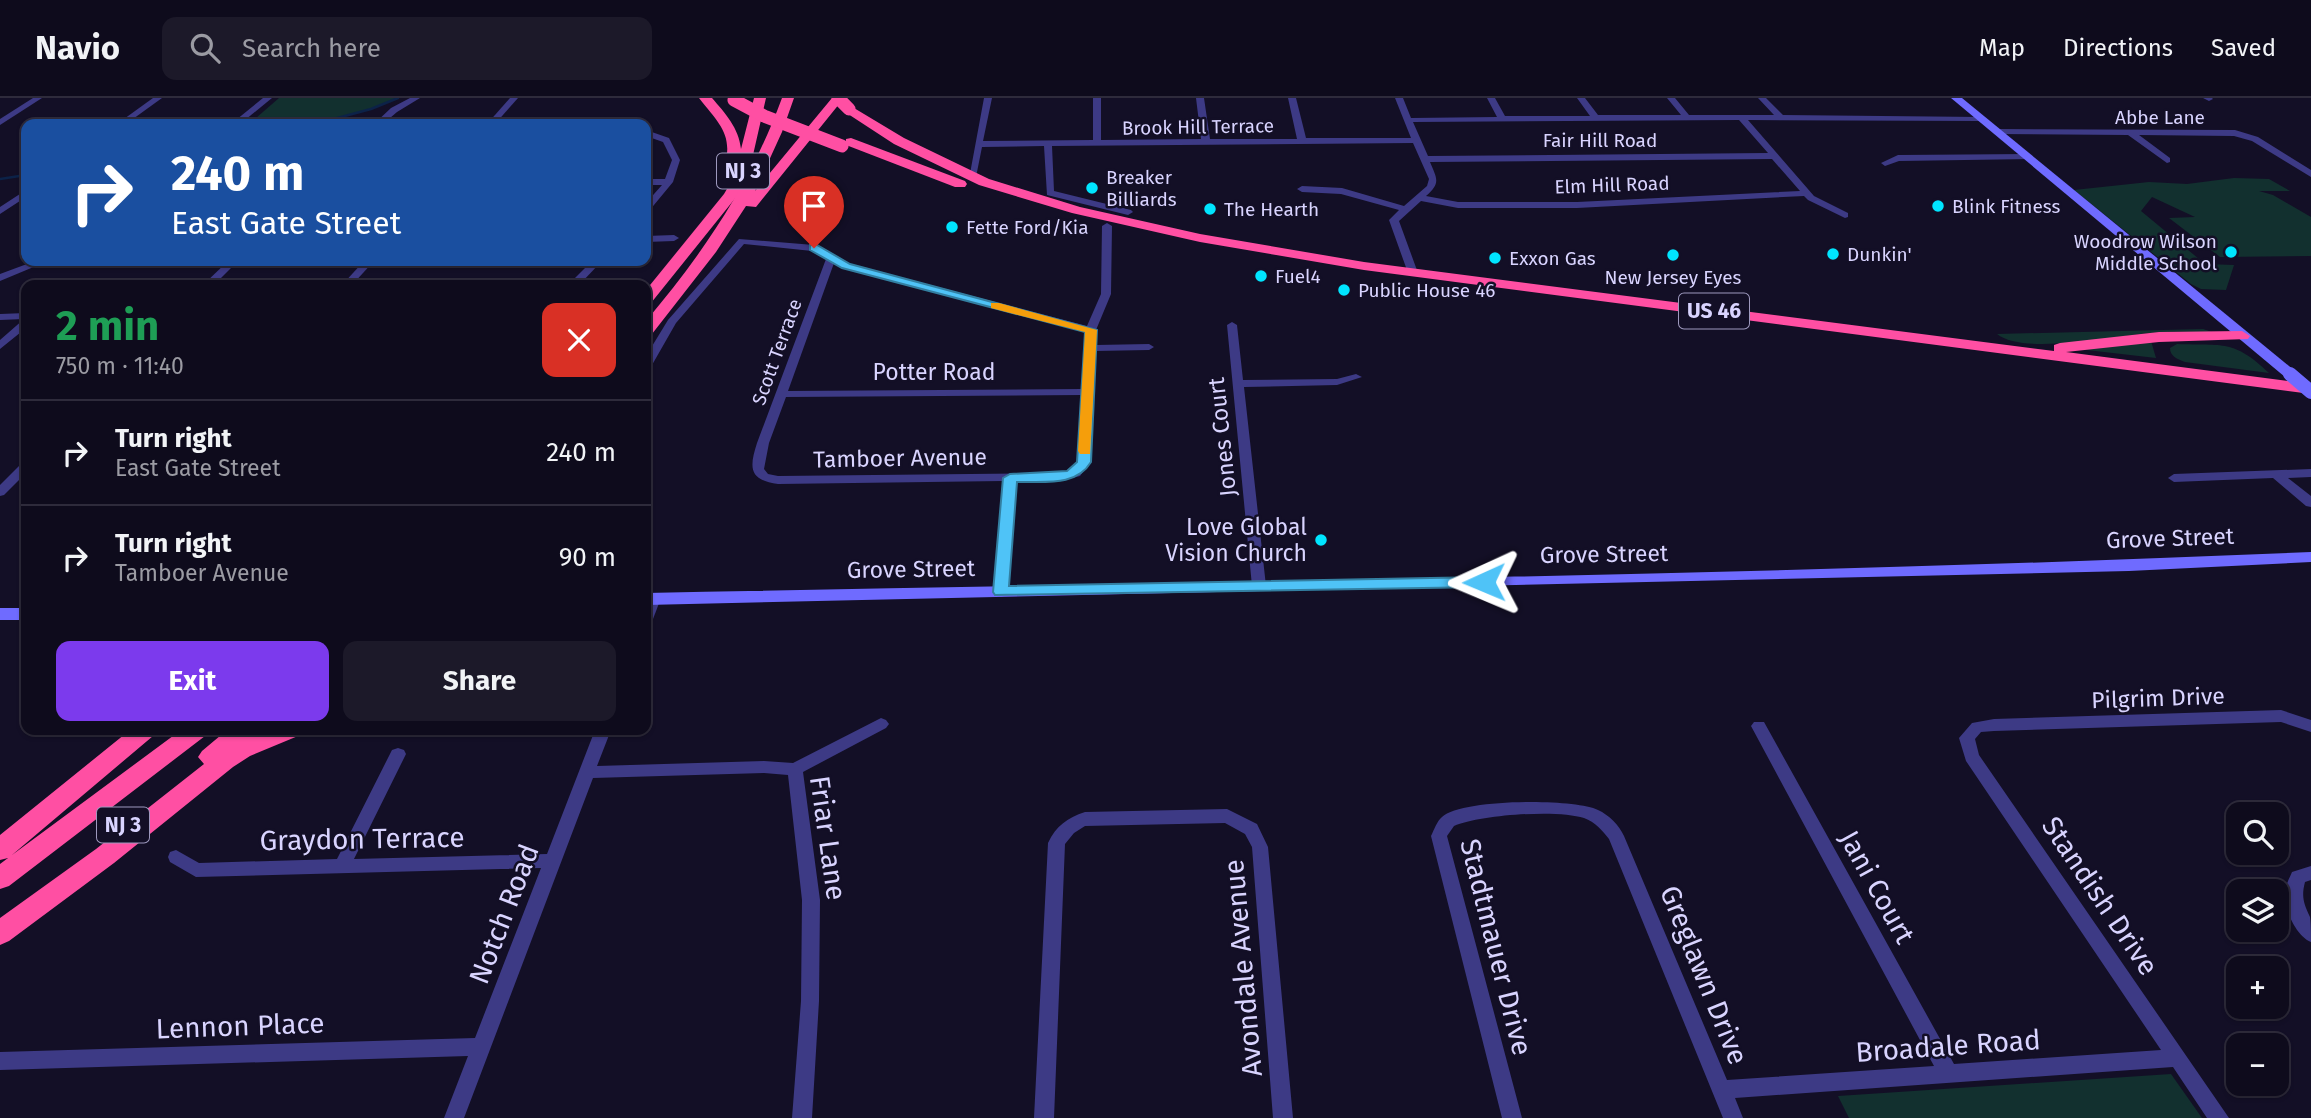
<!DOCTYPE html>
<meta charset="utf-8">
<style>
body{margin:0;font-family:"Fira Sans",sans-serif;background:#1c1929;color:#f1f3f6;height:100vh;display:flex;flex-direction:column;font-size:26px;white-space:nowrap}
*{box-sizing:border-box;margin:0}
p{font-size:23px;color:#9b9ba3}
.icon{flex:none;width:38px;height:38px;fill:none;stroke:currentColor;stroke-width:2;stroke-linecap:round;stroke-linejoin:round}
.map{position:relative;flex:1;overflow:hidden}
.details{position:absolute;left:21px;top:182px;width:630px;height:455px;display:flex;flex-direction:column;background:#0e0b1c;border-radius:14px;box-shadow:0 2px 5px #0004,0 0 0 2px #2e2b3b}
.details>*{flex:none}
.hud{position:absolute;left:21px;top:21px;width:630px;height:147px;border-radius:14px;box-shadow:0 2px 5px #0004,0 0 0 2px #2e2b3b;background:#1a4fa0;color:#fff;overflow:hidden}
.tools{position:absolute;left:2226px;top:704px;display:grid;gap:14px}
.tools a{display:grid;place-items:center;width:63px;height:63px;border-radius:14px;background:#0e0b1c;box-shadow:0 2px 5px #0004,0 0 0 2px #2e2b3b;font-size:35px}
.pin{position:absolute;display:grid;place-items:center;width:60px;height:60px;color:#fff;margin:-72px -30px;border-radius:50% 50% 50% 0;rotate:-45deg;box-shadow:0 0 7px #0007}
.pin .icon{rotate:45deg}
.me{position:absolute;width:77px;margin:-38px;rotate:269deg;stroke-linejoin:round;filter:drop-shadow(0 0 5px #0008)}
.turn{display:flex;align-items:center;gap:24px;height:147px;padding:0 35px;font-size:32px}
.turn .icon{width:91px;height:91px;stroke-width:2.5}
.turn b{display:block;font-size:49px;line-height:60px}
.round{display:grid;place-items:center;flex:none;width:74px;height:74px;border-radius:14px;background:#1c1929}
.summary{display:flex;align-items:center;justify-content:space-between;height:119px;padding:0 35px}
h1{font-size:42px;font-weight:700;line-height:52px;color:#1e9e55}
.button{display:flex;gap:14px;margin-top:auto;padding:14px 35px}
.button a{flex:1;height:80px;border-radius:14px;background:#7c3aed;color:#fff;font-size:28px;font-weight:700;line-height:80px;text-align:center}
.button a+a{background:#1c1929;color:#f1f3f6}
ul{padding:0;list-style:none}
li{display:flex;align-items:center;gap:21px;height:105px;padding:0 35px;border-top:2px solid #2e2b3b}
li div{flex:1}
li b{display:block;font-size:26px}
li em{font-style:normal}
header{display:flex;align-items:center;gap:42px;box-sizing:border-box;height:98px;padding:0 35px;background:#0e0b1c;border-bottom:2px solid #2e2b3b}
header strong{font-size:33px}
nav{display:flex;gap:38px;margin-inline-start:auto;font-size:24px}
.search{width:490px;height:63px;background:#1c1929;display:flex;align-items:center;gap:18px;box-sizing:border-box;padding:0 24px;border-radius:14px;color:#9b9ba3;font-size:26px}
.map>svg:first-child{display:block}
.green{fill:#12302f}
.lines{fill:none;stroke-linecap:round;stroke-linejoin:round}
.stream{stroke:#0c2248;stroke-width:2.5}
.street{fill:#3d3a85;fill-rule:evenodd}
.secondary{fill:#6f6bff;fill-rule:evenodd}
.highway{fill:#ff4fa3;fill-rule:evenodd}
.secondary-bridge{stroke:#6f6bff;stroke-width:14}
.highway-bridge{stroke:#ff4fa3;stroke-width:13}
.route{fill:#4fc3f7;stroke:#337fa1;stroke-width:2}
.slow{fill:#f59e0b}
.poi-dot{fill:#00e5ff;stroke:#130f26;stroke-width:2.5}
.labels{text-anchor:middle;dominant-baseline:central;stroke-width:5;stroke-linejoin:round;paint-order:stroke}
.far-street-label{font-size:19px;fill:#d9d4ff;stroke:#130f26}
.far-poi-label{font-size:19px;fill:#d9d4ff;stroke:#130f26;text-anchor:start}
.shield{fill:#130f26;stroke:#9e99be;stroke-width:2}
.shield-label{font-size:21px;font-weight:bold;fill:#d9d4ff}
.street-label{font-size:23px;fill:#d9d4ff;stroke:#130f26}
.poi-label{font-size:23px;fill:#d9d4ff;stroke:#130f26;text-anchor:end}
.near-street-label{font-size:28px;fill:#d9d4ff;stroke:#130f26}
</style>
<header>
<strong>Navio</strong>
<div class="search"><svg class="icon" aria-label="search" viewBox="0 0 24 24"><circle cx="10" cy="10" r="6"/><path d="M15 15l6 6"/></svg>Search here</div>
<nav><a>Map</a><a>Directions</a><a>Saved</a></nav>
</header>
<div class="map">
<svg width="2311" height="1020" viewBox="0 0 2311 1020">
<rect width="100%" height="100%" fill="#130f26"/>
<g class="green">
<path d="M 279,0 L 398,0 L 371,11 L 315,26 L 249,26 Z"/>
<path d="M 2234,80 L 2269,81 L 2290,93 L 2259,93 L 2273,97 L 2311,119 L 2311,158 L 2220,159 L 2169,120 L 2195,119 L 2152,99 L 2141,113 L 2205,166 L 2234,167 L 2226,192 L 2201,191 L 2191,186 L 2074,92 L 2149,84 L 2187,86 Z"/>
<path d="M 2203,231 L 2212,234 C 2192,234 2172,233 2152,235 C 2117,237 2024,258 1997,236 Z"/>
<path d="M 2151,243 L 2156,260 L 2078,251 Z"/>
<path d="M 2177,246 C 2224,248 2233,241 2269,275 L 2185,264 C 2178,261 2170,259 2170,250 Z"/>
<path d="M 2171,976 L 2202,1020 L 1849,1020 L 1838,998 Z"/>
</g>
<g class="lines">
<g class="stream">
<path d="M 315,26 L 371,11 L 398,0"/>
<path d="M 0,81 L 26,77"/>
</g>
<g class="street">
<path d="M 33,0 L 42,0 L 0,27 L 0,21 Z"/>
<path d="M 153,0 L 162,0 L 126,26 L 117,26 Z"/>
<path d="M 263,0 L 272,0 L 240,26 L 231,26 Z"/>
<path d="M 410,0 L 420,0 L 397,14 L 383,26 L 374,26 L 391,10 Z"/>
<path d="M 510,0 L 518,0 L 495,26 L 487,26 Z"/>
<path d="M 984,0 L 992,0 L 983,43 L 1093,42 L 1093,0 L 1101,0 L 1101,42 L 1201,41 L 1196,0 L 1204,0 L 1210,41 L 1297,41 L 1288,0 L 1296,0 L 1306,40 L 1411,40 L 1395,0 L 1403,0 L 1411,20 L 1497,19 L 1487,0 L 1495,0 L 1505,18 L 1590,18 L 1577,0 L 1585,0 L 1598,17 L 1681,17 L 1667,0 L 1675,0 L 1689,17 L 1774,17 L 1758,0 L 1766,0 L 1783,17 L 1981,19 L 1985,21 L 1981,23 L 1748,22 L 1814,98 L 1848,115 L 1848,119 L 1845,120 L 1808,102 L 1804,98 L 1577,110 L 1458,110 L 1421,103 L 1399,123 L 1418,175 L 1413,178 L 1408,175 L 1389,122 L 1399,112 L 1341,96 L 1302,94 L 1297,91 L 1302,88 L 1342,90 L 1404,108 L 1427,88 L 1429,81 L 1413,45 L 1052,48 L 1054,93 L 1131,112 L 1133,114 L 1128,117 L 1047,97 L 1044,48 L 982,49 L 976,79 L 969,81 ZM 1739,22 L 1768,55 L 1428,58 L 1413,24 ZM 1772,61 L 1800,93 L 1577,104 L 1458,104 L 1426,98 C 1441,85 1437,81 1430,64 Z"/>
<path d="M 2203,0 L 2212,0 L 2213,1 L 2209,3 Z"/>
<path d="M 1998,31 L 2235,32 L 2258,39 L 2311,72 L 2311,79 L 2252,43 L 2234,38 L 2139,37 L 2170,60 L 2170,64 L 2167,65 L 2128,37 L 1995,36 L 1994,34 Z"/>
<path d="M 646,32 L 669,40 L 680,62 L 673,84 L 649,113 L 646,114 L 646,105 L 662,87 L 646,87 L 646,81 L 665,81 L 672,62 L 663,44 L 646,38 Z"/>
<path d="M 2028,56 L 2032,59 L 2031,61 L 1899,63 L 1885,68 L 1881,65 L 1898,57 Z"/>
<path d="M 26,92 L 26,99 L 0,116 L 0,109 Z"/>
<path d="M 1107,125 L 1112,128 L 1111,196 L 1096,232 L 1096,247 L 1149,246 L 1154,249 L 1149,252 L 1095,253 L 1090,364 L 1080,378 L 1065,382 L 1016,383 L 1006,497 L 1001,499 L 994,494 L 1003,383 L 778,386 C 749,382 749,370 757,345 L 826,161 L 812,153 L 744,146 L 676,225 L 652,267 L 646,270 L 646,258 L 668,222 L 739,141 L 814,147 L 850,166 L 1087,228 L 1101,196 L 1102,128 ZM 834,165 L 842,170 L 1086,234 L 1082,291 L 788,293 ZM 1082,297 L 1078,364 L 1072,372 L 1061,375 L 778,378 L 768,376 L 764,371 L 769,345 L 786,299 Z"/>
<path d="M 646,138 L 674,137 L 679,140 L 674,143 L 646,144 Z"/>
<path d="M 35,163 L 48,163 L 0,183 L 0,176 Z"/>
<path d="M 228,163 L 238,163 L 214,187 L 203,187 Z"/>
<path d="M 364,163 L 374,163 L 352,187 L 342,187 Z"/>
<path d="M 592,163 L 602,163 L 579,187 L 568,187 Z"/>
<path d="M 26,215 L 26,230 L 0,251 L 0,242 L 24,221 L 0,222 L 0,216 Z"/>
<path d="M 1232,224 L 1237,227 L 1243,282 L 1337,281 L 1356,276 L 1362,279 L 1337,287 L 1244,289 L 1266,488 L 1259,493 L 1252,488 L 1227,227 Z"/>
<path d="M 26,364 L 26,375 L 4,397 L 0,398 L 0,387 L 22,365 Z"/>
<path d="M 2311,371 L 2311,379 L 2288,380 L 2311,398 L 2311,409 L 2306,408 L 2273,380 L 2174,384 L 2168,380 L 2174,376 Z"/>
<path d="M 654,495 L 661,500 L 653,521 L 646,526 L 646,503 L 649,497 Z"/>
<path d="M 2281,612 L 2311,622 L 2311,634 L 2281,624 L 1994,633 L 1981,634 L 1975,641 L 1979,657 L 2229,1020 L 2207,1020 L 2173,969 L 1735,1000 L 1743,1020 L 1723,1020 L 1609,741 C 1603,733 1595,724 1584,720 C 1557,711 1480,717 1454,728 L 1447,738 L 1522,1020 L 1502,1020 L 1431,738 C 1434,732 1437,723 1442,719 C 1461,701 1573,700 1598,712 C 1609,717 1619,727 1624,738 L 1727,982 L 1934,968 L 1751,628 L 1754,624 L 1764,624 L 1954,966 L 2161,952 L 1966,663 L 1959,640 L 1972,625 L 1994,621 Z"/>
<path d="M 881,620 L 886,622 L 889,626 L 886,630 L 803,674 L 820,802 L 819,903 L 812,1020 L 792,1020 L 801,903 L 802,802 L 788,677 L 764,675 L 593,680 L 464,1020 L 444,1020 L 468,958 L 0,972 L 0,954 L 475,940 L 541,770 L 196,779 L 170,764 L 168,759 L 170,754 L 176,752 L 199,765 L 337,761 L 392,652 L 398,650 L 404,652 L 406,656 L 354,761 L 547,756 L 595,632 L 611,632 L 597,668 L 764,663 L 793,665 Z"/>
<path d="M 1227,711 L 1257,726 L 1268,749 L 1293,1020 L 1273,1020 L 1252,749 L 1245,736 L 1225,725 L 1085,728 L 1074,735 L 1065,746 L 1054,1020 L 1034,1020 L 1048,745 C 1056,728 1067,720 1085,714 Z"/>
<path d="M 2311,768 L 2311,782 L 2305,784 C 2301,799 2304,806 2310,819 C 2311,826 2311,836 2311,844 C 2296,838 2284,811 2285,796 C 2285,788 2289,781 2292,774 Z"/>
</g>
<g class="secondary">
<path d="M 1951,0 L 1962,0 L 2295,273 L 2295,279 L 2285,279 Z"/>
<path d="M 2311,454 L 2311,464 L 2129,473 L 646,507 L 646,495 C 1201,484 1756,478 2311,454 Z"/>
<rect x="0" y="510" width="26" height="12"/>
</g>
<g class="highway">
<path d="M 699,0 L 712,0 C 725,15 739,30 741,51 L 754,0 L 766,0 L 748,79 L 737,98 L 651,205 L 646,207 L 646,192 L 724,96 L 734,79 L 735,76 L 730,78 L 723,74 C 735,37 720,27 699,0 Z"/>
<path d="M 782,0 L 794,0 L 782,34 L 755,93 L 832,0 L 844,0 L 756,109 L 746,108 L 716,154 L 652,236 L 646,238 L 646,223 C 704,154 751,85 782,0 Z"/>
<path d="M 849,7 L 904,40 L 989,81 L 1080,109 L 1200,136 L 1364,164 L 2054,253 L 2054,247 L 2060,245 L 2159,234 L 2242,233 L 2250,238 L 2248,241 L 2159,244 L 2066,254 L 2311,286 L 2311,296 L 1364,172 L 1200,144 L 1072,115 L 979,87 L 894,46 L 845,14 L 843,11 Z"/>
<path d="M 851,40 L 965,83 L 967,86 L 965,89 L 955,89 L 846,47 L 846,41 Z"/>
<path d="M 130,632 L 157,632 L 153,638 L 12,757 L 181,632 L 209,632 L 205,638 L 9,788 L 0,791 L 0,766 L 8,760 L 0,762 L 0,737 Z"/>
<path d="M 227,632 L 254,632 L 250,639 L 267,632 L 302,632 L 298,638 L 250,658 L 233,669 L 114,765 L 9,843 L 0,847 L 0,820 L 96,751 L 204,666 L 198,659 L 202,653 Z"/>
</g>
<path class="secondary-bridge" d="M 2290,276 L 2311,294"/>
<g class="highway-bridge">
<path d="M 838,0 L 849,11"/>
<path d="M 734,2 L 764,18 L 842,48"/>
</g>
</g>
<path class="route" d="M 810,147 L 817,147 L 850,166 L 1097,232 L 1091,364 C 1076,389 1044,383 1017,384 L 1009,488 L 1484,479 L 1491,484 L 1484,489 L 995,497 L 993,494 L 1003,380 L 1010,376 L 1067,373 L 1077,364 L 1085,234 L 842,170 L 810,152 Z"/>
<path class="slow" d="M 991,205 L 999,205 L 1097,232 L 1090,356 L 1080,356 L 1078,353 L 1085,234 L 991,210 Z"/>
<g class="poi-dot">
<circle cx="1092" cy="90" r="7"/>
<circle cx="1938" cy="108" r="7"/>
<circle cx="1210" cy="111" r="7"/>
<circle cx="952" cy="129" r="7"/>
<circle cx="2231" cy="154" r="7"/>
<circle cx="1833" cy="156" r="7"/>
<circle cx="1673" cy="157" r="7"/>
<circle cx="1495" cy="160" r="7"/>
<circle cx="1261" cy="178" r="7"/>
<circle cx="1344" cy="192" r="7"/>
<circle cx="1321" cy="442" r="7"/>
</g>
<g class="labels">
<g class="far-street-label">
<text x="2160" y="19">Abbe Lane</text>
<text transform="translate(1198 29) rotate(-1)">Brook Hill Terrace</text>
<text x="1600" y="42">Fair Hill Road</text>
<text transform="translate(1612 87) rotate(-2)">Elm Hill Road</text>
<text transform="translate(777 254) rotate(-70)">Scott Terrace</text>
</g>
<g class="far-poi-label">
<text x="1106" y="79">Breaker<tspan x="1106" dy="22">Billiards</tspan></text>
<text x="1952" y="108">Blink Fitness</text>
<text x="1224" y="111">The Hearth</text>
<text x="966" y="129">Fette Ford/Kia</text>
<text x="2217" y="143" text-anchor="end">Woodrow Wilson<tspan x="2217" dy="22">Middle School</tspan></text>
<text x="1847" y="156">Dunkin'</text>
<text x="1509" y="160">Exxon Gas</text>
<text x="1275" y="178">Fuel4</text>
<text x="1673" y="179" text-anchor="middle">New Jersey Eyes</text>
<text x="1358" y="192">Public House 46</text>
</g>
<g class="shield">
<rect x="717" y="55.5" width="52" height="35" rx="5"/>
<rect x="1679" y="195.5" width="70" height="35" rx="5"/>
<rect x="97" y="709.5" width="52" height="35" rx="5"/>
</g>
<g class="shield-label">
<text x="743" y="73">NJ 3</text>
<text x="1714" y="213">US 46</text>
<text x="123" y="727">NJ 3</text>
</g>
<g class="street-label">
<text x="934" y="274">Potter Road</text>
<text transform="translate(1222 339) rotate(-96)">Jones Court</text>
<text transform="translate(900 360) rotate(-1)">Tamboer Avenue</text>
<text transform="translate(2170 440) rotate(-2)">Grove Street</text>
<text transform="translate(1604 456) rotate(-1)">Grove Street</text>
<text transform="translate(911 471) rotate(-1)">Grove Street</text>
<text transform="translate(2158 600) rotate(-2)">Pilgrim Drive</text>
</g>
<g class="poi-label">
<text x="1307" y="429">Love Global<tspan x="1307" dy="26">Vision Church</tspan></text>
</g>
<g class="near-street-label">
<text transform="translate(828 740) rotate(82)">Friar Lane</text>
<text transform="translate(362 741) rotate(-1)">Graydon Terrace</text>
<text transform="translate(1877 789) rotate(61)">Jani Court</text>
<text transform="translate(2100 798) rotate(56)">Standish Drive</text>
<text transform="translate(504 816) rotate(-69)">Notch Road</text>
<text transform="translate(1496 849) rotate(76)">Stadtmauer Drive</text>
<text transform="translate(1243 870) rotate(-95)">Avondale Avenue</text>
<text transform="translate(1704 877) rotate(68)">Greglawn Drive</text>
<text transform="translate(240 928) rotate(-2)">Lennon Place</text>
<text transform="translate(1948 948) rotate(-4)">Broadale Road</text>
</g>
</g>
</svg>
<div class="tools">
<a><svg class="icon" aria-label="search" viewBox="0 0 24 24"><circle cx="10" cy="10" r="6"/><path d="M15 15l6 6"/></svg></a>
<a><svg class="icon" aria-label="layers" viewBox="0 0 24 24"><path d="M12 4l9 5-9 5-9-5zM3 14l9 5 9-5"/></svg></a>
<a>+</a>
<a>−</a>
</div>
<div class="pin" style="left:814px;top:150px;background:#d93025"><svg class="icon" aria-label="arrive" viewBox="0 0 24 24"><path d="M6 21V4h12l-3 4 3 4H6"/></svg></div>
<svg class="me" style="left:1484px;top:484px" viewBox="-20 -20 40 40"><path d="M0-17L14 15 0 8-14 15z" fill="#4fc3f7" stroke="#fff" stroke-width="4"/></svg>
<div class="hud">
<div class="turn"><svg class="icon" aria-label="right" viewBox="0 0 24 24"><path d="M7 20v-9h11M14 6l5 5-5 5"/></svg><div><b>240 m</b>East Gate Street</div></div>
</div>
<section class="details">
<div class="summary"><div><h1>2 min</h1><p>750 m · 11:40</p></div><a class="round" style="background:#d93025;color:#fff"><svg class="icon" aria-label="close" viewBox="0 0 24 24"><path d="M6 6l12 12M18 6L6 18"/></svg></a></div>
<ul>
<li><svg class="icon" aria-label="right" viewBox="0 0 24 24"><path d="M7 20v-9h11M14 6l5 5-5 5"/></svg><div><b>Turn right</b><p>East Gate Street</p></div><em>240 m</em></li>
<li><svg class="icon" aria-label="right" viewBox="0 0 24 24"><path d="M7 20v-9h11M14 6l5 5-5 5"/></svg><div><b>Turn right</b><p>Tamboer Avenue</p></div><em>90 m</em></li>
</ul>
<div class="button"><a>Exit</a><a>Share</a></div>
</section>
</div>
